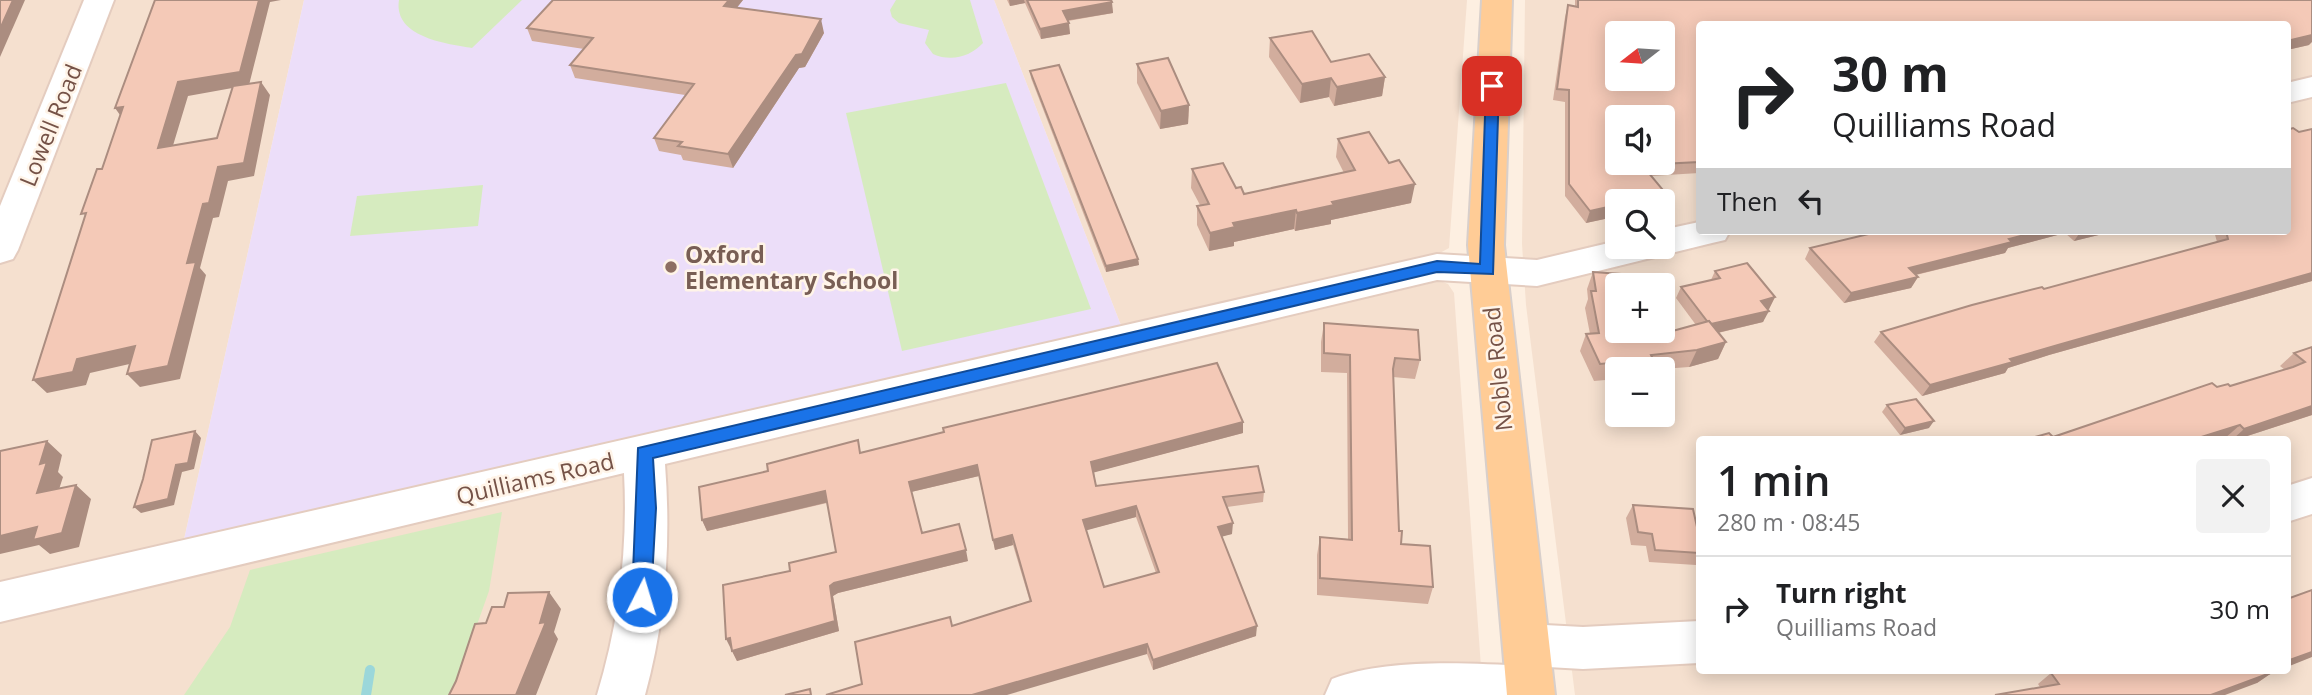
<!DOCTYPE html>
<meta charset="utf-8">
<style>
body{margin:0;font-family:"Open Sans",sans-serif;background:#f2f2f2;color:#202124;height:100vh;display:flex;flex-direction:column;font-size:26px;white-space:nowrap}
*{box-sizing:border-box;margin:0}
p{font-size:23px;color:#757577}
.icon{flex:none;width:38px;height:38px;fill:none;stroke:currentColor;stroke-width:2;stroke-linecap:round;stroke-linejoin:round}
.map{position:relative;flex:1;overflow:hidden}
.drawer{position:absolute;left:1696px;top:436px;width:595px;height:238px;display:flex;flex-direction:column;background:#fff;border-radius:7px;box-shadow:0 4px 18px #0003}
.drawer>*{flex:none}
.top-card{position:absolute;left:1696px;top:21px;width:595px;height:214px;border-radius:7px;box-shadow:0 4px 18px #0003;background:#fff;color:#202124;overflow:hidden}
.needle{width:46px;rotate:253deg}
.fabs{position:absolute;left:1605px;top:21px;display:grid;gap:14px}
.fabs a{display:grid;place-items:center;width:70px;height:70px;border-radius:7px;background:#fff;box-shadow:0 4px 18px #0003;font-size:35px}
.pin{position:absolute;display:grid;place-items:center;width:60px;height:60px;color:#fff;margin:-30px;border-radius:14px;box-shadow:0 4px 10px #0006}
.me{position:absolute;width:77px;margin:-38px;rotate:5deg;stroke-linejoin:round;filter:drop-shadow(0 0 5px #0008)}
.turn{display:flex;align-items:center;gap:24px;height:147px;padding:0 21px;font-size:32px}
.turn .icon{width:91px;height:91px;stroke-width:2.5}
.turn b{display:block;font-size:49px;line-height:60px}
.then{display:flex;align-items:center;height:66px;padding:0 21px;background:#0003;gap:14px;font-size:26px}
.round{display:grid;place-items:center;flex:none;width:74px;height:74px;border-radius:7px;background:#f2f2f2}
.head{display:flex;align-items:center;justify-content:space-between;height:119px;padding:0 21px}
h1{font-size:42px;font-weight:600;line-height:52px}
ul{padding:0;list-style:none}
li{display:flex;align-items:center;gap:21px;height:105px;padding:0 21px;border-top:2px solid #e0e0e0}
li div{flex:1}
li b{display:block;font-size:26px}
li em{font-style:normal}
.map>svg:first-child{display:block}
.residential{fill:#f5e0cf;fill-rule:evenodd}
.education{fill:#ecdef9}
.green{fill:#d6ebbf}
.lines{fill:none;stroke-linecap:round;stroke-linejoin:round}
.stream{stroke:#9bd7da;stroke-width:10}
.minor-casing{stroke:#e4ccbf;stroke-width:4}
.major-casing{stroke:#d8cfcb;stroke-width:4}
.minor{fill:#fff;fill-rule:evenodd}
.major{fill:#ffcc96;fill-rule:evenodd}
.wall{fill:#d2ad9d;fill-rule:evenodd}
.shaded-wall{fill:#ab8d80}
.building{fill:#f4c9b7;stroke:#ab8d80;stroke-width:2;fill-rule:evenodd}
.route{fill:#1a73e8;stroke:#114b97;stroke-width:2}
.education-dot{fill:#8d6e63;stroke:#fff4e8;stroke-width:2.5}
.labels{text-anchor:middle;dominant-baseline:central;stroke-width:5;stroke-linejoin:round;paint-order:stroke}
.street-label{font-size:23px;fill:#755247;stroke:#fff4e8}
.education-label{font-size:23px;font-weight:bold;fill:#785e54;stroke:#fff4e8;text-anchor:start}
</style>
<div class="map">
<svg width="2312" height="695" viewBox="0 0 2312 695">
<rect width="100%" height="100%" fill="#fdefe1"/>
<g class="residential">
<path d="M 0,0 L 304,0 L 183,544 L 0,587 Z"/>
<path d="M 994,0 L 1467,0 L 1449,248 L 1438,254 L 1122,328 Z"/>
<path d="M 1525,0 L 2312,0 L 2312,695 L 1575,695 L 1526,305 L 1522,244 ZM 1699,24 L 2287,24 L 2287,231 L 1699,231 ZM 1617,33 L 1662,33 L 1662,79 L 1617,79 ZM 1617,117 L 1662,117 L 1662,163 L 1617,163 ZM 1617,201 L 1662,201 L 1662,247 L 1617,247 ZM 1617,285 L 1662,285 L 1662,331 L 1617,331 ZM 1617,369 L 1662,369 L 1662,415 L 1617,415 ZM 1699,439 L 2287,439 L 2287,670 L 1699,670 Z"/>
<path d="M 1440,281 L 1448,284 L 1454,293 L 1483,695 L 0,695 L 0,619 Z"/>
</g>
<path class="education" d="M 304,0 L 994,0 L 1122,328 L 183,544 Z"/>
<g class="green">
<path d="M 399,0 L 522,0 L 472,48 C 446,44 393,37 399,0 Z"/>
<path d="M 896,0 L 970,0 L 983,43 C 970,57 951,62 933,54 L 925,43 L 929,30 L 899,23 L 892,17 L 890,10 Z"/>
<path d="M 1006,83 L 1091,309 L 902,351 L 846,113 Z"/>
<path d="M 483,185 L 478,226 L 350,236 L 357,196 Z"/>
<path d="M 502,512 L 489,591 L 452,695 L 184,695 L 230,627 L 250,570 Z"/>
</g>
<g class="lines">
<path class="stream" d="M 366,695 L 370,670"/>
<defs>
<g id="minor">
<path d="M 84,0 L 114,0 L 18,250 L 13,259 L 0,263 L 0,206 Z"/>
<path d="M 2312,77 L 2312,97 L 2287,103 L 2287,83 Z"/>
<path d="M 1699,222 L 1699,231 L 1730,231 L 1725,240 L 1712,243 L 1537,286 L 1437,280 L 665,464 C 671,542 666,619 645,695 L 597,695 C 619,623 628,549 624,473 L 0,622 L 0,582 L 1437,254 L 1537,260 L 1617,241 L 1617,247 L 1662,247 L 1662,230 Z"/>
<path d="M 2312,478 L 2312,514 L 2287,522 L 2287,486 Z"/>
<path d="M 1699,621 L 1699,663 L 1583,669 L 1530,666 L 1547,672 L 1554,688 L 1551,695 L 1325,695 L 1332,679 C 1387,658 1467,663 1526,666 L 1510,660 L 1503,645 L 1510,630 L 1526,624 L 1583,627 Z"/>
</g>
<path id="major" d="M 1482,0 L 1512,0 L 1504,245 L 1555,695 L 1507,695 L 1468,245 Z"/>
</defs>
<use href="#minor" class="minor-casing"/>
<use href="#major" class="major-casing"/>
<use href="#minor" class="minor"/>
<use href="#major" class="major"/>
</g>
<g class="wall">
<path d="M 553,0 L 743,0 L 737,7 L 824,33 L 805,67 L 799,68 L 733,168 L 683,160 L 681,155 L 659,151 L 654,138 L 685,95 L 575,78 L 570,65 L 584,49 L 532,41 L 527,28 Z"/>
<path d="M 1007,0 L 1111,0 L 1113,13 L 1068,21 L 1070,34 L 1041,39 L 1025,3 L 1010,6 Z"/>
<path d="M 1575,0 L 2312,0 L 2309,45 L 2287,50 L 2287,24 L 1699,24 L 1699,173 L 1651,176 L 1617,201 L 1617,211 L 1616,211 L 1614,217 L 1586,223 L 1565,196 L 1565,102 L 1553,100 L 1565,17 L 1568,5 L 1575,6 Z"/>
<path d="M 1270,38 L 1331,62 L 1385,77 L 1382,96 L 1334,106 L 1329,97 L 1300,103 L 1269,57 Z"/>
<path d="M 1137,64 L 1189,105 L 1188,124 L 1160,129 L 1137,83 Z"/>
<path d="M 1030,71 L 1138,259 L 1139,265 L 1106,272 L 1031,78 Z"/>
<path d="M 1338,139 L 1411,203 L 1331,220 L 1331,224 L 1295,231 L 1294,229 L 1234,242 L 1234,246 L 1209,251 L 1197,225 L 1197,206 L 1200,205 L 1191,188 L 1192,169 L 1236,188 L 1244,194 L 1344,173 L 1336,157 Z"/>
<path d="M 1881,231 L 2115,231 L 2074,241 L 2065,233 L 2008,248 L 2005,253 L 1916,275 L 1918,277 L 1911,288 L 1844,303 L 1805,259 L 1810,248 Z"/>
<path d="M 2214,231 L 2287,231 L 2312,281 L 2049,355 L 2008,368 L 2005,373 L 1922,396 L 1874,342 L 1881,332 L 2044,289 L 2217,242 Z"/>
<path d="M 1715,271 L 1775,297 L 1769,309 L 1768,309 L 1763,322 L 1718,333 L 1726,342 L 1718,359 L 1689,367 L 1662,369 L 1617,369 L 1617,379 L 1594,381 L 1580,351 L 1586,334 L 1590,334 L 1585,308 L 1588,299 L 1587,289 L 1593,272 L 1647,338 L 1696,325 L 1676,298 L 1681,287 L 1711,280 Z"/>
<path d="M 1324,323 L 1420,360 L 1415,379 L 1393,377 L 1399,531 L 1401,544 L 1433,587 L 1428,604 L 1317,595 L 1317,555 L 1320,537 L 1348,539 L 1347,373 L 1321,372 L 1321,342 Z"/>
<path d="M 2312,347 L 2312,415 L 2238,439 L 2053,437 L 2217,387 L 2230,386 L 2285,370 L 2280,366 L 2294,353 Z"/>
<path d="M 1887,405 L 1929,428 L 1900,435 L 1882,412 Z"/>
<path d="M 1243,422 L 1243,433 L 1094,472 L 1096,486 L 1264,492 L 1263,502 L 1227,507 L 1232,534 L 1222,536 L 1256,636 L 1153,670 L 1147,654 L 862,684 L 952,626 L 1030,602 L 1013,545 L 995,550 L 979,476 L 911,492 L 922,533 L 968,561 L 838,593 L 833,596 L 839,631 L 737,661 L 731,649 L 790,571 L 836,552 L 827,503 L 707,531 L 702,520 L 861,452 ZM 1136,517 L 1156,573 L 1104,587 L 1086,530 Z"/>
<path d="M 1633,505 L 1699,536 L 1699,559 L 1696,565 L 1649,562 L 1646,546 L 1631,545 L 1626,518 Z"/>
<path d="M 2059,670 L 2277,670 L 2273,672 L 2257,683 L 2040,687 L 2038,684 L 2051,673 Z"/>
</g>
<g class="shaded-wall">
<path d="M 13,0 L 25,0 L 0,57 L 0,29 Z"/>
<path d="M 259,0 L 281,0 L 270,2 L 249,85 L 188,96 L 168,162 L 158,148 L 178,82 Z"/>
<path d="M 729,0 L 743,0 L 728,19 L 724,6 Z"/>
<path d="M 1009,0 L 1024,0 L 1025,3 L 1010,6 Z"/>
<path d="M 1112,2 L 1113,13 L 1064,21 L 1063,11 Z"/>
<path d="M 821,19 L 824,33 L 805,67 L 799,68 L 733,168 L 728,154 Z"/>
<path d="M 1069,23 L 1070,34 L 1041,39 L 1040,29 Z"/>
<path d="M 2312,29 L 2312,42 L 2309,45 L 2287,50 L 2287,41 Z"/>
<path d="M 1385,77 L 1382,96 L 1334,106 L 1337,87 Z"/>
<path d="M 1331,78 L 1329,97 L 1300,103 L 1302,84 Z"/>
<path d="M 261,82 L 270,95 L 254,176 L 228,181 L 219,217 L 213,218 L 200,268 L 206,275 L 180,379 L 140,387 L 127,374 L 187,263 L 203,204 L 218,167 Z"/>
<path d="M 1189,105 L 1188,124 L 1160,129 L 1161,111 Z"/>
<path d="M 123,107 L 125,122 L 115,108 Z"/>
<path d="M 1415,184 L 1411,203 L 1331,220 L 1331,224 L 1295,231 L 1297,213 L 1332,202 Z"/>
<path d="M 1663,190 L 1658,201 L 1617,201 L 1617,211 L 1616,211 L 1614,217 L 1586,223 L 1590,211 L 1617,200 Z"/>
<path d="M 1296,210 L 1294,229 L 1234,242 L 1234,246 L 1209,251 L 1210,233 L 1233,223 Z"/>
<path d="M 2040,231 L 2066,231 L 2065,233 L 2008,248 L 2005,253 L 1902,278 L 1909,268 Z"/>
<path d="M 2081,231 L 2115,231 L 2074,241 Z"/>
<path d="M 1138,259 L 1139,265 L 1106,272 L 1106,266 Z"/>
<path d="M 2312,273 L 2312,281 L 2049,355 L 2008,368 L 2005,373 L 1922,396 L 1930,385 L 2010,359 Z"/>
<path d="M 1918,277 L 1911,288 L 1844,303 L 1851,293 Z"/>
<path d="M 1775,297 L 1769,309 L 1755,312 L 1761,301 Z"/>
<path d="M 1769,311 L 1763,322 L 1704,336 L 1710,325 Z"/>
<path d="M 1726,342 L 1718,359 L 1689,367 L 1697,350 Z"/>
<path d="M 135,346 L 147,360 L 90,373 L 86,385 L 47,393 L 33,380 L 77,359 Z"/>
<path d="M 2312,406 L 2312,415 L 2238,439 L 2233,439 L 2244,429 Z"/>
<path d="M 1934,421 L 1929,428 L 1900,435 L 1905,428 Z"/>
<path d="M 1243,422 L 1243,433 L 1092,473 L 1091,462 Z"/>
<path d="M 2240,425 L 2224,439 L 2195,439 Z"/>
<path d="M 195,431 L 201,438 L 194,469 L 182,472 L 174,505 L 141,513 L 134,507 L 176,465 Z"/>
<path d="M 47,441 L 62,455 L 58,472 L 63,477 L 53,508 L 37,493 L 40,464 Z"/>
<path d="M 977,465 L 979,476 L 911,492 L 909,482 Z"/>
<path d="M 76,485 L 91,499 L 79,547 L 50,554 L 39,545 L 0,554 L 0,536 Z"/>
<path d="M 825,491 L 829,502 L 707,531 L 702,520 Z"/>
<path d="M 1136,506 L 1136,517 L 1084,531 L 1083,520 Z"/>
<path d="M 1233,523 L 1232,534 L 1217,538 L 1218,527 Z"/>
<path d="M 1012,535 L 1013,545 L 995,550 L 993,540 Z"/>
<path d="M 966,550 L 968,561 L 838,593 L 833,596 L 839,631 L 737,661 L 732,651 L 834,583 Z"/>
<path d="M 549,592 L 561,609 L 554,632 L 558,639 L 536,695 L 516,695 Z"/>
<path d="M 1257,626 L 1256,636 L 1153,670 L 1153,660 Z"/>
<path d="M 730,638 L 736,648 L 731,649 L 726,639 Z"/>
<path d="M 1147,644 L 1147,654 L 1007,695 L 972,695 Z"/>
<path d="M 2312,652 L 2312,657 L 2287,667 L 2287,661 Z"/>
<path d="M 2266,670 L 2277,670 L 2273,672 L 2257,683 L 2225,695 L 2211,695 Z"/>
</g>
<g class="building">
<path d="M 0,0 L 13,0 L 0,29 Z"/>
<path d="M 155,0 L 259,0 L 240,72 L 178,82 L 158,148 L 217,138 L 233,86 L 261,82 L 244,163 L 218,167 L 209,203 L 203,204 L 187,263 L 196,262 L 168,366 L 127,374 L 135,346 L 77,359 L 73,372 L 33,380 L 86,213 L 81,214 L 97,169 L 102,169 L 123,107 L 115,108 Z"/>
<path d="M 553,0 L 729,0 L 724,6 L 821,19 L 802,54 L 796,55 L 728,154 L 678,146 L 682,142 L 654,138 L 694,84 L 570,65 L 593,38 L 527,28 Z"/>
<path d="M 1027,0 L 1111,0 L 1112,2 L 1063,11 L 1069,23 L 1040,29 Z"/>
<path d="M 1578,0 L 2312,0 L 2312,35 L 2287,41 L 2287,24 L 1699,24 L 1699,162 L 1642,165 L 1663,190 L 1617,200 L 1617,205 L 1590,211 L 1569,184 L 1569,90 L 1557,89 L 1568,5 L 1578,7 ZM 1617,33 L 1662,33 L 1662,79 L 1617,79 ZM 1617,117 L 1662,117 L 1662,163 L 1617,163 Z"/>
<path d="M 1312,31 L 1331,62 L 1369,54 L 1385,77 L 1337,87 L 1331,78 L 1302,84 L 1270,38 Z"/>
<path d="M 1168,58 L 1189,105 L 1161,111 L 1137,64 Z"/>
<path d="M 1059,65 L 1138,259 L 1106,266 L 1030,71 Z"/>
<path d="M 2293,128 L 2299,132 L 2312,129 L 2312,273 L 2058,345 L 2010,359 L 2013,362 L 1930,385 L 1881,332 L 1972,305 L 2042,287 L 2044,289 L 2228,239 L 2226,231 L 2287,231 L 2287,130 Z"/>
<path d="M 1369,132 L 1389,163 L 1399,160 L 1415,184 L 1332,202 L 1334,205 L 1297,213 L 1296,210 L 1233,223 L 1235,227 L 1210,233 L 1197,206 L 1209,204 L 1192,169 L 1223,163 L 1236,188 L 1241,187 L 1244,194 L 1355,170 L 1338,139 Z"/>
<path d="M 1881,231 L 2040,231 L 2009,239 L 2012,242 L 1909,268 L 1918,277 L 1851,293 L 1810,248 Z"/>
<path d="M 1747,263 L 1775,297 L 1761,301 L 1769,311 L 1711,324 L 1709,321 L 1707,321 L 1681,287 L 1720,278 L 1715,271 Z"/>
<path d="M 1593,272 L 1635,275 L 1637,285 L 1617,285 L 1617,331 L 1646,331 L 1647,338 L 1709,321 L 1726,342 L 1697,350 L 1651,355 L 1653,359 L 1600,364 L 1586,334 L 1599,333 L 1591,291 L 1596,291 Z"/>
<path d="M 1324,323 L 1418,330 L 1420,360 L 1395,358 L 1393,369 L 1399,531 L 1402,531 L 1401,544 L 1430,546 L 1433,587 L 1320,578 L 1320,537 L 1352,540 L 1350,355 L 1324,353 Z"/>
<path d="M 2312,347 L 2312,406 L 2244,429 L 2240,425 L 2195,439 L 2028,439 L 2049,433 L 2053,437 L 2212,383 L 2217,387 L 2228,384 L 2230,386 L 2293,367 L 2305,362 L 2294,353 Z"/>
<path d="M 1217,363 L 1243,422 L 1091,462 L 1096,486 L 1258,466 L 1264,492 L 1223,497 L 1233,523 L 1218,527 L 1257,626 L 1153,660 L 1147,644 L 972,695 L 826,695 L 862,684 L 855,642 L 950,617 L 952,626 L 1031,601 L 1012,535 L 993,540 L 977,465 L 909,482 L 922,533 L 959,524 L 966,550 L 834,583 L 830,586 L 835,621 L 732,651 L 730,638 L 726,639 L 723,585 L 790,571 L 789,563 L 836,552 L 825,491 L 702,520 L 699,487 L 768,471 L 767,464 L 858,440 L 860,453 L 944,432 L 943,428 ZM 1136,506 L 1159,572 L 1104,587 L 1083,520 Z"/>
<path d="M 1916,399 L 1934,421 L 1905,428 L 1887,405 Z"/>
<path d="M 195,431 L 188,463 L 176,465 L 168,499 L 134,507 L 143,479 L 152,440 Z"/>
<path d="M 47,441 L 40,464 L 47,462 L 37,493 L 76,485 L 62,533 L 33,540 L 37,527 L 0,536 L 0,451 Z"/>
<path d="M 1633,505 L 1693,509 L 1699,536 L 1699,553 L 1655,550 L 1652,534 L 1638,532 Z"/>
<path d="M 2312,590 L 2312,652 L 2287,661 L 2287,599 Z"/>
<path d="M 549,592 L 540,623 L 546,622 L 516,695 L 449,695 L 456,681 L 475,624 L 486,623 L 492,607 L 504,607 L 508,593 Z"/>
<path d="M 2059,670 L 2271,670 L 2273,672 L 2211,695 L 1995,695 L 2059,684 L 2051,673 Z"/>
<path d="M 810,689 L 811,695 L 785,695 Z"/>
</g>
<path class="route" d="M 1492,82 L 1499,86 L 1493,274 L 1437,272 L 653,458 L 656,508 L 651,597 L 648,603 L 635,603 L 632,597 L 638,448 L 1437,261 L 1480,264 L 1486,86 Z"/>
<circle class="education-dot" cx="671" cy="267" r="7"/>
<g class="labels">
<g class="street-label">
<text transform="translate(50 125) rotate(-68)">Lowell Road</text>
<text transform="translate(1497 369) rotate(-96)">Noble Road</text>
<text transform="translate(535 478) rotate(-13)">Quilliams Road</text>
</g>
<g class="education-label">
<text x="685" y="254">Oxford<tspan x="685" dy="26">Elementary School</tspan></text>
</g>
</g>
</svg>
<div class="fabs">
<a><svg class="needle" viewBox="-14 -14 28 28"><path d="M0-13l5 13h-10z" fill="#e53935"/><path d="M0 13l5-13h-10z" fill="#757577"/></svg></a>
<a><svg class="icon" aria-label="sound" viewBox="0 0 24 24"><path d="M4 9h4l5-4v14l-5-4H4zM17 9q2 3 0 6"/></svg></a>
<a><svg class="icon" aria-label="search" viewBox="0 0 24 24"><circle cx="10" cy="10" r="6"/><path d="M15 15l6 6"/></svg></a>
<a>+</a>
<a>−</a>
</div>
<div class="pin" style="left:1492px;top:86px;background:#d93025"><svg class="icon" aria-label="arrive" viewBox="0 0 24 24"><path d="M6 21V4h12l-3 4 3 4H6"/></svg></div>
<svg class="me" style="left:642px;top:597px" viewBox="-20 -20 40 40"><circle r="17" fill="#1a73e8" stroke="#fff" stroke-width="3"/><path d="M0-11L8 9 0 5-8 9z" fill="#fff"/></svg>
<div class="top-card">
<div class="turn"><svg class="icon" aria-label="right" viewBox="0 0 24 24"><path d="M7 20v-9h11M14 6l5 5-5 5"/></svg><div><b>30 m</b>Quilliams Road</div></div>
<div class="then">Then<svg class="icon" aria-label="left" viewBox="0 0 24 24"><path d="M17 20v-9H6M10 6l-5 5 5 5"/></svg></div>
</div>
<section class="drawer">
<div class="head"><div><h1>1 min</h1><p>280 m · 08:45</p></div><a class="round"><svg class="icon" aria-label="close" viewBox="0 0 24 24"><path d="M6 6l12 12M18 6L6 18"/></svg></a></div>
<ul>
<li><svg class="icon" aria-label="right" viewBox="0 0 24 24"><path d="M7 20v-9h11M14 6l5 5-5 5"/></svg><div><b>Turn right</b><p>Quilliams Road</p></div><em>30 m</em></li>
</ul>
</section>
</div>
